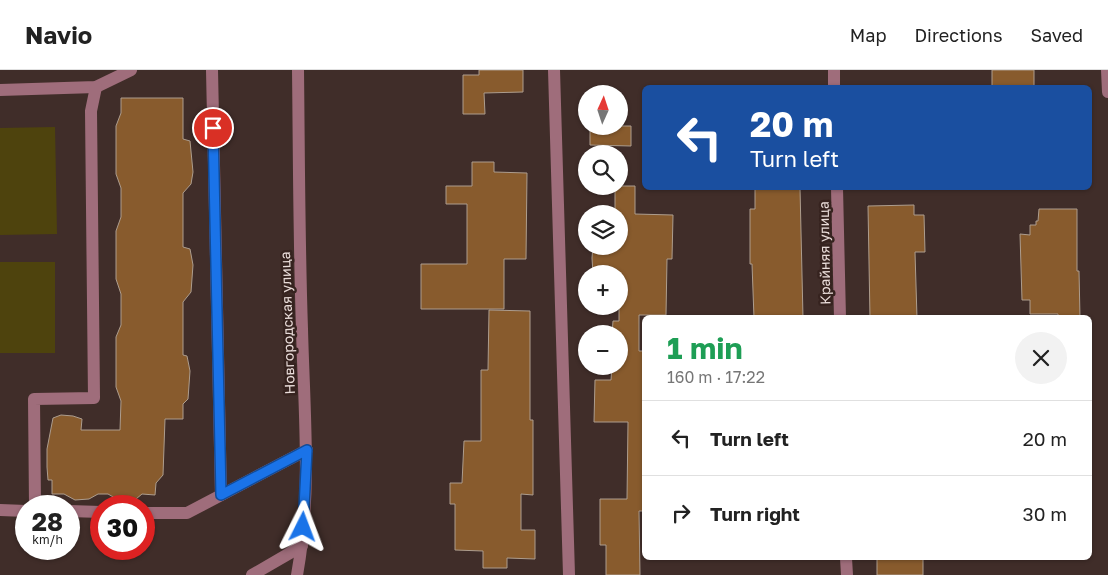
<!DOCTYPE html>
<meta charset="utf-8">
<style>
body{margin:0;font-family:"Golos Text",sans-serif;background:#f2f2f2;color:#222;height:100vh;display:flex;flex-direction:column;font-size:19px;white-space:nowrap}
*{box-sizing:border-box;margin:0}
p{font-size:16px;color:#767676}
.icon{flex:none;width:28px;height:28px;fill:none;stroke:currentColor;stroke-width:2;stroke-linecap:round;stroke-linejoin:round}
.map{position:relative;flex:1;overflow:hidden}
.side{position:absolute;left:642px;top:245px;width:450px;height:245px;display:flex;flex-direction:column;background:#fff;border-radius:8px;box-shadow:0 1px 4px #0004}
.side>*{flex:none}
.guide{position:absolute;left:642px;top:15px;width:450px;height:105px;border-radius:8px;box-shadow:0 1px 4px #0004;background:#1a4fa0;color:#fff;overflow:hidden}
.needle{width:32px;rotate:3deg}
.buttons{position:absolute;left:578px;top:15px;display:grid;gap:10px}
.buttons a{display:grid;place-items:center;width:50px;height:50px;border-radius:50%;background:#fff;box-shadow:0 1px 4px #0004;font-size:25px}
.speed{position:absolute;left:15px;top:425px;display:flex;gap:10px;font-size:25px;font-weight:700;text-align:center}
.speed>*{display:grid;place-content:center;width:65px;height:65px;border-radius:50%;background:#fff;box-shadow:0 1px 4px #0004;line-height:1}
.speed small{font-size:12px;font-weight:400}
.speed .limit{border:8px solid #d22;background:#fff;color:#111}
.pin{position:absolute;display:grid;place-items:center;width:42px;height:42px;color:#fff;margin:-21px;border:2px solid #fff;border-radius:50%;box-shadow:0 1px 5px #0007}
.me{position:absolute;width:55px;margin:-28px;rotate:3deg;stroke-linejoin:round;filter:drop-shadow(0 0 4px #0008)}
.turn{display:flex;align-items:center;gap:18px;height:105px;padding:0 25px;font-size:22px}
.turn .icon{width:65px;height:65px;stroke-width:2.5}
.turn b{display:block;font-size:35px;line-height:42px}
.round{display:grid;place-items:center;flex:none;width:52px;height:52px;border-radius:26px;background:#f2f2f2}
.head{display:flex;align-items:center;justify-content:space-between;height:85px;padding:0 25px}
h1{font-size:30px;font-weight:700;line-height:38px;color:#1e9e55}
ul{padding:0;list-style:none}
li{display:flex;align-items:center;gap:15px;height:75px;padding:0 25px;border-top:1px solid #e0e0e0}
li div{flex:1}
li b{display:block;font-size:19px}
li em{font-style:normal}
header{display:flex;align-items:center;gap:30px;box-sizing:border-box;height:70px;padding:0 25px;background:#fff;border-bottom:1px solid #e0e0e0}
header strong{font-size:24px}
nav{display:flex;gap:28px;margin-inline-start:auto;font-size:18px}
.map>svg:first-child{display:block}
.green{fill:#4e430d}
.building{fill:#885b2d;stroke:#ad9d8e}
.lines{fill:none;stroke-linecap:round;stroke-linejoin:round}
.minor{stroke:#9f6d7b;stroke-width:12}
.route-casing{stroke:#114b97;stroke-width:12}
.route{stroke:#1a73e8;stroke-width:9}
.labels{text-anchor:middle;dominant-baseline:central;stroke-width:5;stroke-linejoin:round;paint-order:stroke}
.street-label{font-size:14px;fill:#e9dcd9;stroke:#36231f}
</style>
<header>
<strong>Navio</strong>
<nav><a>Map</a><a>Directions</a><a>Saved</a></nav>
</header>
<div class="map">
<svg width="1108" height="505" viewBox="0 0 1108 505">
<rect width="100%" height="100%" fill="#402d29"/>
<g class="green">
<path d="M 55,57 L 57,164 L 0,165 L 0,58 Z"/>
<rect x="0" y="192" width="55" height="91"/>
</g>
<g class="building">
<path d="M 479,0 L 523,0 L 523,22 L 484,23 L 485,44 L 463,44 L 463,5 L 479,5 Z"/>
<rect x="992" y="0" width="42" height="18"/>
<path d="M 121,28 L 183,28 L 183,69 L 190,71 L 193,102 L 191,114 L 183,123 L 183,177 L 190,179 L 193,195 L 191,222 L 183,232 L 183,285 L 187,286 L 190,301 L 188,329 L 183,334 L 183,349 L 165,349 L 163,405 L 156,413 L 155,425 L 142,424 L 136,429 L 115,428 L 108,424 L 98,424 L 89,429 L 75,430 L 64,424 L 52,424 L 52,410 L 48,410 L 47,397 L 47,379 L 53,348 L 61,345 L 73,346 L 82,349 L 81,360 L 120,360 L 121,331 L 116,317 L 116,267 L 121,255 L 121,224 L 116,209 L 116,161 L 121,147 L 121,118 L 116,104 L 116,56 L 121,43 Z"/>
<path d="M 590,56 L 631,56 L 631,76 L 590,75 Z"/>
<path d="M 472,92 L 494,92 L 494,102 L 527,103 L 526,189 L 504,189 L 504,239 L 421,239 L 421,194 L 467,194 L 467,134 L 446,134 L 446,116 L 472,116 Z"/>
<path d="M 615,116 L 635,116 L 635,144 L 673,145 L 672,189 L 667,189 L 666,245 L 639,245 L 639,281 L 645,281 L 645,441 L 639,441 L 640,505 L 606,505 L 606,475 L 600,475 L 600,429 L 627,429 L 628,352 L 594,352 L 595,310 L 611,310 L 612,296 L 619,296 L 619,264 L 612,264 L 613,251 L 619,251 L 619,204 L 593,204 L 592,188 L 593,176 L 619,176 L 619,144 L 615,144 Z"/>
<path d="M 755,118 L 800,118 L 803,248 L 754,248 L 752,194 L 750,194 L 750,139 L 755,139 Z"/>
<path d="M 914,135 L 914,145 L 924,145 L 925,182 L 915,182 L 917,248 L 870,248 L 868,136 Z"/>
<path d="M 1039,139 L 1077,139 L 1077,201 L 1079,201 L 1080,248 L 1058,248 L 1058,244 L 1030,244 L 1030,230 L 1022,230 L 1020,164 L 1030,165 L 1030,155 L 1036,155 L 1036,151 L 1038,151 Z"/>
<path d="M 489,240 L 530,241 L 530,350 L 533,350 L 533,425 L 521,424 L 521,460 L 535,460 L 535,489 L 507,488 L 507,498 L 483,498 L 483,481 L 455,480 L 455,434 L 450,434 L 450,413 L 462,413 L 464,371 L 481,371 L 481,300 L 488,300 Z"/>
<rect x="877" y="488" width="46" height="17"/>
</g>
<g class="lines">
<g class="minor">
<path d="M 212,0 L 221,425"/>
<path d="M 554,0 L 569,505"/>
<path d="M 834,0 L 834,18"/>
<path d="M 1107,0 L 1108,22"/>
<path d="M 0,20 L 96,17 L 131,0"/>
<path d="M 837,118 L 840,248"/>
<path d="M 35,436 L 34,329 L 94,328 L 91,41 L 96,17"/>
<path d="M 0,440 L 26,441"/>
<path d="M 69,441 L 101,442"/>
<path d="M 144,443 L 187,443 L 307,380"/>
<path d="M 846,488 L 847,505"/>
<path d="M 252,505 L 302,476"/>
<path d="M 297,505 C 312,423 304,341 302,259 C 299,172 299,86 298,0"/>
</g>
</g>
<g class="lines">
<defs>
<path id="route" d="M 213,58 L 221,425 L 307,380 L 303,457"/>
</defs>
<use href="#route" class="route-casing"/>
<use href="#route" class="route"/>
</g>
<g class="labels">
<g class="street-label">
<text transform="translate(824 183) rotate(-91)">Крайняя улица</text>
<text transform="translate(287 253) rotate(-92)">Новгородская улица</text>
</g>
</g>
</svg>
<div class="buttons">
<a><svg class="needle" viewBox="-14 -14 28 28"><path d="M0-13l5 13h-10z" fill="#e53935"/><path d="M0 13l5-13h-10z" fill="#767676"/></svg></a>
<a><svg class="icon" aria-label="search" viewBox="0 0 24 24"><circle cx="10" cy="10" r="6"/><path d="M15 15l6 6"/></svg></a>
<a><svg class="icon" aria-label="layers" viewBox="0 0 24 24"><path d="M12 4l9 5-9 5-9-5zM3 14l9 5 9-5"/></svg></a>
<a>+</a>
<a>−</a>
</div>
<div class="speed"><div>28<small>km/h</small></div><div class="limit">30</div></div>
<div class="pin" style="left:213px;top:58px;background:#d93025"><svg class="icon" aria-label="arrive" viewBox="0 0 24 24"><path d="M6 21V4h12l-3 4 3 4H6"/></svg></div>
<svg class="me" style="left:303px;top:457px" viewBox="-20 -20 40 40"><path d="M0-17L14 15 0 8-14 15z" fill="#1a73e8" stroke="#fff" stroke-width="4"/></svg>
<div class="guide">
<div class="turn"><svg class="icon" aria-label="left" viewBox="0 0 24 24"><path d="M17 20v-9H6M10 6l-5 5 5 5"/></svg><div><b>20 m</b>Turn left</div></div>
</div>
<section class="side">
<div class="head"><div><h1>1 min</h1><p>160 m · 17:22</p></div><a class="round"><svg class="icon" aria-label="close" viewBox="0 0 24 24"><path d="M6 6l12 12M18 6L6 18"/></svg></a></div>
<ul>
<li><svg class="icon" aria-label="left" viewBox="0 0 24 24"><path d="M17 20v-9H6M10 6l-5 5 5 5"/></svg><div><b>Turn left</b></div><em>20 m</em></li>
<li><svg class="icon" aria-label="right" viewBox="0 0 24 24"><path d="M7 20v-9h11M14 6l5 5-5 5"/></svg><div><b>Turn right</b></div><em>30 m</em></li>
</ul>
</section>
</div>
